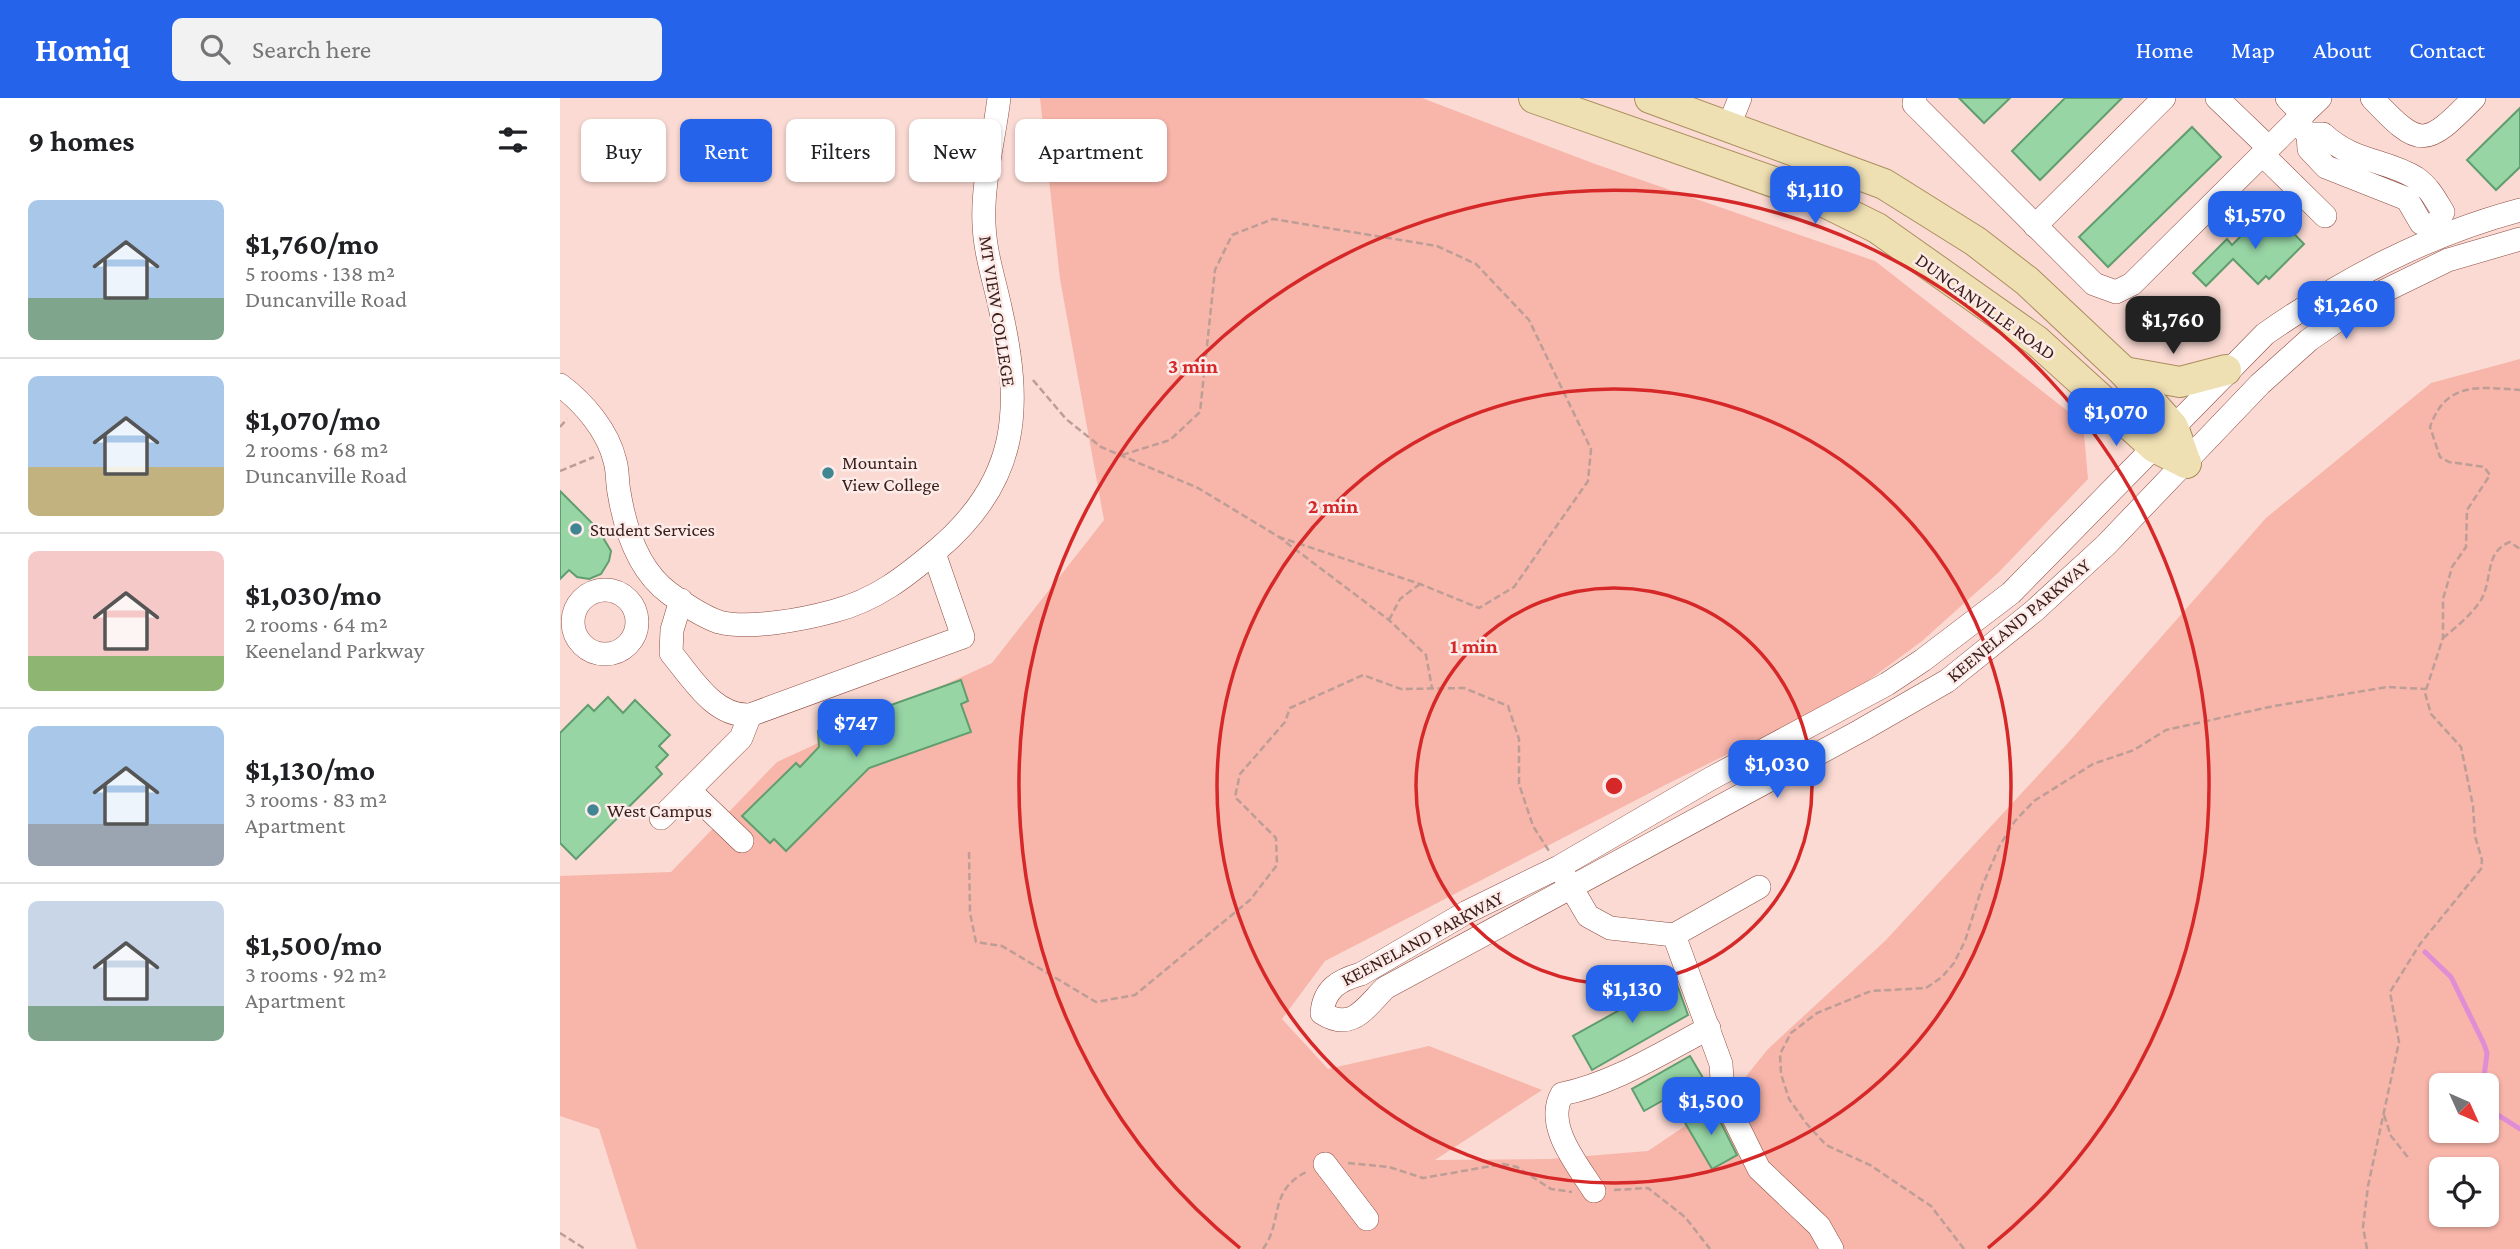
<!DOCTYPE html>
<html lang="en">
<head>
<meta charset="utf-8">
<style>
	:root { --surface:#fff; --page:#f2f2f2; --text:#202124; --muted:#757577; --line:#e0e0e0; --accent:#2563eb }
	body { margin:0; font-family:"Crimson Pro",serif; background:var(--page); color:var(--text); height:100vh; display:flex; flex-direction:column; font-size:26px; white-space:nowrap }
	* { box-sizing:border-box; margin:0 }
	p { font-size:23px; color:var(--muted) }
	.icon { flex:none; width:38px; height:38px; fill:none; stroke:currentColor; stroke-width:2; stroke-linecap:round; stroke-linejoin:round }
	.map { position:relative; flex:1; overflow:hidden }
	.sheet { display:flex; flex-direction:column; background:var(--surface); width:560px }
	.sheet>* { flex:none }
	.hud { position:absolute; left:21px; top:21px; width:665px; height:63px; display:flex; gap:14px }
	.needle { width:46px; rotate:135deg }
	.controls { position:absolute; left:1869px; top:975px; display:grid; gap:14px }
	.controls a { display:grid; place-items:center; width:70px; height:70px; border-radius:10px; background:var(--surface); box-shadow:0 2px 5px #0004; font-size:35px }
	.price { position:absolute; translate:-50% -60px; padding:0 16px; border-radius:14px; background:var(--accent); color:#fff; font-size:23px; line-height:46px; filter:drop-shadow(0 2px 4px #0008) }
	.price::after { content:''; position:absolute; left:50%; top:42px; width:21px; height:16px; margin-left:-10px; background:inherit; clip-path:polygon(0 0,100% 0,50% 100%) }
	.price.selected { background:#222; color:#fff }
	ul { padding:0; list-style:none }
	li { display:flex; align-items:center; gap:21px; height:175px; padding:0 28px }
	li+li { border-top:2px solid var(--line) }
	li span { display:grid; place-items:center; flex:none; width:196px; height:140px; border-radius:10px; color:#555 }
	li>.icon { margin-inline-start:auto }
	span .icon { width:84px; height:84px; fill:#fffc; stroke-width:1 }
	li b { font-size:30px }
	h2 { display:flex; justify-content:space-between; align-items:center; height:84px; padding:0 28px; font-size:30px }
	.pill { padding:0 24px; border-radius:10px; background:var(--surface); box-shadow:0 2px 5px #0004; font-size:24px; line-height:63px }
	.pill.selected { background:var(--accent); color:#fff }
	header { display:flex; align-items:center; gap:42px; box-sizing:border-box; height:98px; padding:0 35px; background:var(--accent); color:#fff }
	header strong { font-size:33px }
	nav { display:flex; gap:38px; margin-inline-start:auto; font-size:24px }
	.search { width:490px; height:63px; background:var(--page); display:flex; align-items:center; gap:18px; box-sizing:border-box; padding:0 24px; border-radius:10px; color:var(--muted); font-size:26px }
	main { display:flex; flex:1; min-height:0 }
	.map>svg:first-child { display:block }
	.green { fill:#f8b5a9; fill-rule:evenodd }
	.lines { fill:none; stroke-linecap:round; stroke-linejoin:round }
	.stream { stroke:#df8ed5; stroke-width:5 }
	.building { fill:#97d5a5; stroke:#609d6f; stroke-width:2 }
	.minor-casing { stroke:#8f4c41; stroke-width:24 }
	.major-casing { stroke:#aa8e5d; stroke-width:32 }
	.path { stroke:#bd9e97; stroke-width:2.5; stroke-dasharray:7 3.5; stroke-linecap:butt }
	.minor { stroke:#fff; stroke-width:23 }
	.major { stroke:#efe0b3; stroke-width:30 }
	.ring { fill:none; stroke:#d62828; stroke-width:3.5 }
	.poi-dot { fill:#408592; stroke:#fcebe8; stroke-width:2.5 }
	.labels { text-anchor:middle; stroke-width:5; stroke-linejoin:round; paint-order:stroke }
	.street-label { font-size:19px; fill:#3b1e19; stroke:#fcebe8 }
	.poi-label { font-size:19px; fill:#3b1e19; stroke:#fcebe8; text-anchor:start }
	.centre { fill:#d62828; stroke:#fcebe8; stroke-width:3.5 }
	.ring-label { font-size:21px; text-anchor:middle; font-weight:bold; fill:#d62828; stroke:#fcebe8; stroke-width:5; stroke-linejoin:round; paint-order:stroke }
</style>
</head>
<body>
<header>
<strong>Homiq</strong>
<div class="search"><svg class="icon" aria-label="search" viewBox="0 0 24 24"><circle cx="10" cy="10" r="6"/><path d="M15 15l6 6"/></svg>Search here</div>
<nav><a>Home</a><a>Map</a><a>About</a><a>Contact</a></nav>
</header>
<main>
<section class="sheet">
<h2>9 homes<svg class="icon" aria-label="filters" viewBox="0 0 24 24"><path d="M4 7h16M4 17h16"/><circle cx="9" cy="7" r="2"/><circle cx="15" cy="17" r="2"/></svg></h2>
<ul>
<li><span style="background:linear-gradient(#a9c7e8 70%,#7fa58c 0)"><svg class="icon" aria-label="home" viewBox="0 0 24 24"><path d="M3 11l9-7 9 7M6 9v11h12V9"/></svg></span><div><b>$1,760/mo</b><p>5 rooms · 138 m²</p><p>Duncanville Road</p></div></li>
<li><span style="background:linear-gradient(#a9c7e8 65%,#c2b280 0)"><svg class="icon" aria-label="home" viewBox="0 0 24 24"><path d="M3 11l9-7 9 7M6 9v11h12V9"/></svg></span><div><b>$1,070/mo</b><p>2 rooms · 68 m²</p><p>Duncanville Road</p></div></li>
<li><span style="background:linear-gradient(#f6c9c9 75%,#8fb573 0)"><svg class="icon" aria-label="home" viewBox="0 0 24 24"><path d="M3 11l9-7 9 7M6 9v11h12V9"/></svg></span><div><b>$1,030/mo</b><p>2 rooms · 64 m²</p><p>Keeneland Parkway</p></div></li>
<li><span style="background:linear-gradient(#a9c7e8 70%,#9aa5b1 0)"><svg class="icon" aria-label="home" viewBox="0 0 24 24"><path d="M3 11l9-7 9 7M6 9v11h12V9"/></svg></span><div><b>$1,130/mo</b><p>3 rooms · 83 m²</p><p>Apartment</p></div></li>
<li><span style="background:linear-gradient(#c9d6e8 75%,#7fa58c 0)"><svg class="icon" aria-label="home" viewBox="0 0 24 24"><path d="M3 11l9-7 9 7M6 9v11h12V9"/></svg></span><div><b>$1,500/mo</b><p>3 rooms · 92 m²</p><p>Apartment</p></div></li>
</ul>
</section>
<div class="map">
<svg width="1960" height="1151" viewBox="0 0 1960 1151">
	<rect width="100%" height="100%" fill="#fadad3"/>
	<path class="green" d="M480,0h382l173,66 280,97 208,162 5,56 -89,93 -77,69 -72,53 -181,89 -344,178 -43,58 46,50 101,-23 113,44 -107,70 115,-1 98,-8 83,-56 37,-46 117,-108 183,-198 198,-225 165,-135 89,-24v890h-1883l-38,-120 -39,-13v-240l111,-4 106,-110 215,-99 112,-143 -44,-241zM1881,987h46v45h-46zM1881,1071h46v45h-46z"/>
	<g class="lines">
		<g class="stream">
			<path d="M1865,854l26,25 33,67 3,9 -4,32"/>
			<path d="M1927,1010l33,21"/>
		</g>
	</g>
	<g class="building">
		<path d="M1399,0h51l-26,25z"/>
		<path d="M1505,0h57l-82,82 -28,-29z"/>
		<path d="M1960,10v59l-24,23 -29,-30z"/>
		<path d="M1632,29l29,30 -113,110 -29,-30z"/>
		<path d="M1709,110l35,36 -35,35 -3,-3 -8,8 -25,-25 -27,27 -13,-13 34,-34 5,6z"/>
		<path d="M0,393l38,38 13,22 -2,10 -8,13 -12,5 -12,-2 -8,-7 -9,9z"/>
		<path d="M401,582l7,21 -7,3 10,28 -102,36 -83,83 -12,-12 -4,4 -28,-27 54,-53 4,4 19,-20 -1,-16z"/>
		<path d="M48,599l15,16 12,-13 35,35 -11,11 9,9 -12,12 6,7 -86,85 -16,-16v-110l28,-28 6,6z"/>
		<path d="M1115,881l13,36 -96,55 -19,-34z"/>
		<path d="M1130,958l13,22 -59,33 -12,-22z"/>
		<path d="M1152,1007l25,50 -25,14 -28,-48z"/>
	</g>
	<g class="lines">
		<defs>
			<g id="minor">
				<path d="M1355,0l-1,6 180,180 22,8 16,-8 163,-162 13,12"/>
				<path d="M1657,0l52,50"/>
				<path d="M1727,0l16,17"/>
				<path d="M1812,0c48,51 53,50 102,0"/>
				<path d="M1735,24l25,-24"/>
				<path d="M1168,30l12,-30"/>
				<path d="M1748,36h15c31,29 63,25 93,44 13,9 19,21 27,34l-8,15 -14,-4 -14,-24 -81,-32 -17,-18z"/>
				<path d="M1703,57l62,61"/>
				<path d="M1960,112c-94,25 -176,69 -255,124l-254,259 -88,67 -36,24 -177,95 -151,88 -92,45 -106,62c-22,6 -37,15 -39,39 30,19 43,-5 63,-25l475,-257 87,-50 87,-70 72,-66 154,-161 49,-44 59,-41 80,-39 72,-21"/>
				<path d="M1475,128l129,-128"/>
				<path d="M0,287c24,18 48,46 55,76 3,10 2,21 4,31 6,37 19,78 50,101 13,10 35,24 50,29 30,8 86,-3 115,-11 42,-11 71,-34 103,-61 83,-70 86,-143 63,-243 -6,-28 -15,-54 -16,-83 -2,-41 10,-85 15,-126"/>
				<circle cx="45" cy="524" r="32"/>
				<path d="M121,502l-9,30 -1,23c21,25 43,64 79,62l213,-78 -29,-84"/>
				<path d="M129,692l53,51"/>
				<path d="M101,720l80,-80 9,-23"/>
				<path d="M1004,777l24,41 22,12 64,7 85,-48"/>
				<path d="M1114,837l47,129 2,32 36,73 60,57 13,23"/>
				<path d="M765,1066l42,55"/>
				<path d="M1034,1093c-16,-26 -50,-65 -32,-97 51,-10 101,-42 147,-66"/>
			</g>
			<g id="major">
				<path d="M974,0l274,96 69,34 160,113 117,106 32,16"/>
				<path d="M1090,0l234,86 91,57 52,40 97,91 49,55 13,36"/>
				<path d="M1564,274l56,10 46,-12"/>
			</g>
		</defs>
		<use href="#minor" class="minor-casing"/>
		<use href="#major" class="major-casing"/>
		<g class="path">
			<path d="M473,282l33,39 35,28 97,41 81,49 110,83 37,35 6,33"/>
			<path d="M0,329l7,-8"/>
			<path d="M562,357l48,-15 30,-28 15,-142 17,-35 41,-16 164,27 39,18 53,56 62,129 -3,32 -74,106 -35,21 -59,-24 -141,-47"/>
			<path d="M0,373l34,-14"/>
			<path d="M829,522l11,-21 20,-15"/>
			<path d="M1883,540c12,-10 27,-22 36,-35 15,-21 4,-51 31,-61l10,7"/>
			<path d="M409,754l1,61 6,29 26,4 94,56 39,-7 115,-95 27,-35 -1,-27 -41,-41 5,-23 45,-52 5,-14 73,-33 38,14 63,-1 44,18 11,33v45l14,42 16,25"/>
			<path d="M1824,1017l7,21 19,24"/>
			<path d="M788,1065l41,4 34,11 80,-14 14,3 34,22 21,3"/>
			<path d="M1054,1092l34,-2 37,29 25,32"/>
			<path d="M0,1135l25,16"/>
			<path d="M703,1151c21,-29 4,-58 45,-78"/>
			<path d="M1404,1151l-33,-43 -61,-41 -44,-20 -20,-22 -17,-24 -8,-25 -1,-20 11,-21 26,-20 54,-22 55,-3 16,-11 12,-14 11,-22 18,-57 17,-39 15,-24 19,-20 59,-37 41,-14 32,-20 108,-24 113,-19 39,2"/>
			<path d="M1807,1151l-4,-22 5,-41 31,-144 -9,-50 30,-48 61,-75 1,-9 -7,-24 -2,-30 -12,-59 -30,-33 -6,-21 18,-55v-39l5,-17 4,-15 14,-20 1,-37 23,-35 -6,-8 -35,-5 -9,-5 -10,-30c16,-46 49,-40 90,-37"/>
		</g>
		<use href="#minor" class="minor"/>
		<use href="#major" class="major"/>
	</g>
	<g class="ring">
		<circle cx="1054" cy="688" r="198"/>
		<circle cx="1054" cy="688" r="397"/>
		<path d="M680 1150A595 595 0 1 1 1428 1150"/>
	</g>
	<g class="poi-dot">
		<circle cx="268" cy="375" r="7"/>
		<circle cx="16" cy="431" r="7"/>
		<circle cx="33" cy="712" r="7"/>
	</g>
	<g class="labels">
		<g class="street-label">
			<text transform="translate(1426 208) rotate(36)" y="7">DUNCANVILLE ROAD</text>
			<text transform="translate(438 213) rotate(81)" y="7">MT VIEW COLLEGE</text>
			<text transform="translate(1458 522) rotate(-40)" y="7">KEENELAND PARKWAY</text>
			<text transform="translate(862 840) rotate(-28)" y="7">KEENELAND PARKWAY</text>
		</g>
		<g class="poi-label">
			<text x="282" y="371">Mountain<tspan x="282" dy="22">View College</tspan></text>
			<text x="30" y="438">Student Services</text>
			<text x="47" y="719">West Campus</text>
		</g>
	</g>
	<circle cx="1054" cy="688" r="10" class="centre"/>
	<g class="ring-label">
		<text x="633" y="275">3 min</text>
		<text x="773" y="415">2 min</text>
		<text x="914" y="555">1 min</text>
	</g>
</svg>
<div class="controls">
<a><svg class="needle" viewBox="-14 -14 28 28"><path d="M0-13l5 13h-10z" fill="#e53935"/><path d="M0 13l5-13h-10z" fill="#757577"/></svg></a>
<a><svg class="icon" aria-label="locate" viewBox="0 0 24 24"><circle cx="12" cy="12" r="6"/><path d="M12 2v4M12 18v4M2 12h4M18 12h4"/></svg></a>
</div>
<b class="price" style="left:1255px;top:128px">$1,110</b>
<b class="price" style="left:1695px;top:153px">$1,570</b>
<b class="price" style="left:1786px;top:243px">$1,260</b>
<b class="price selected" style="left:1613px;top:258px">$1,760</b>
<b class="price" style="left:1556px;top:350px">$1,070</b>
<b class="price" style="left:296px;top:661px">$747</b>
<b class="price" style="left:1217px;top:702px">$1,030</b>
<b class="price" style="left:1072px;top:927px">$1,130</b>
<b class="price" style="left:1151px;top:1039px">$1,500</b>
<div class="hud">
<a class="pill">Buy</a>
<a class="pill selected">Rent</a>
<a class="pill">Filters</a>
<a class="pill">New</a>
<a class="pill">Apartment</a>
</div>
</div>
</main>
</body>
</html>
